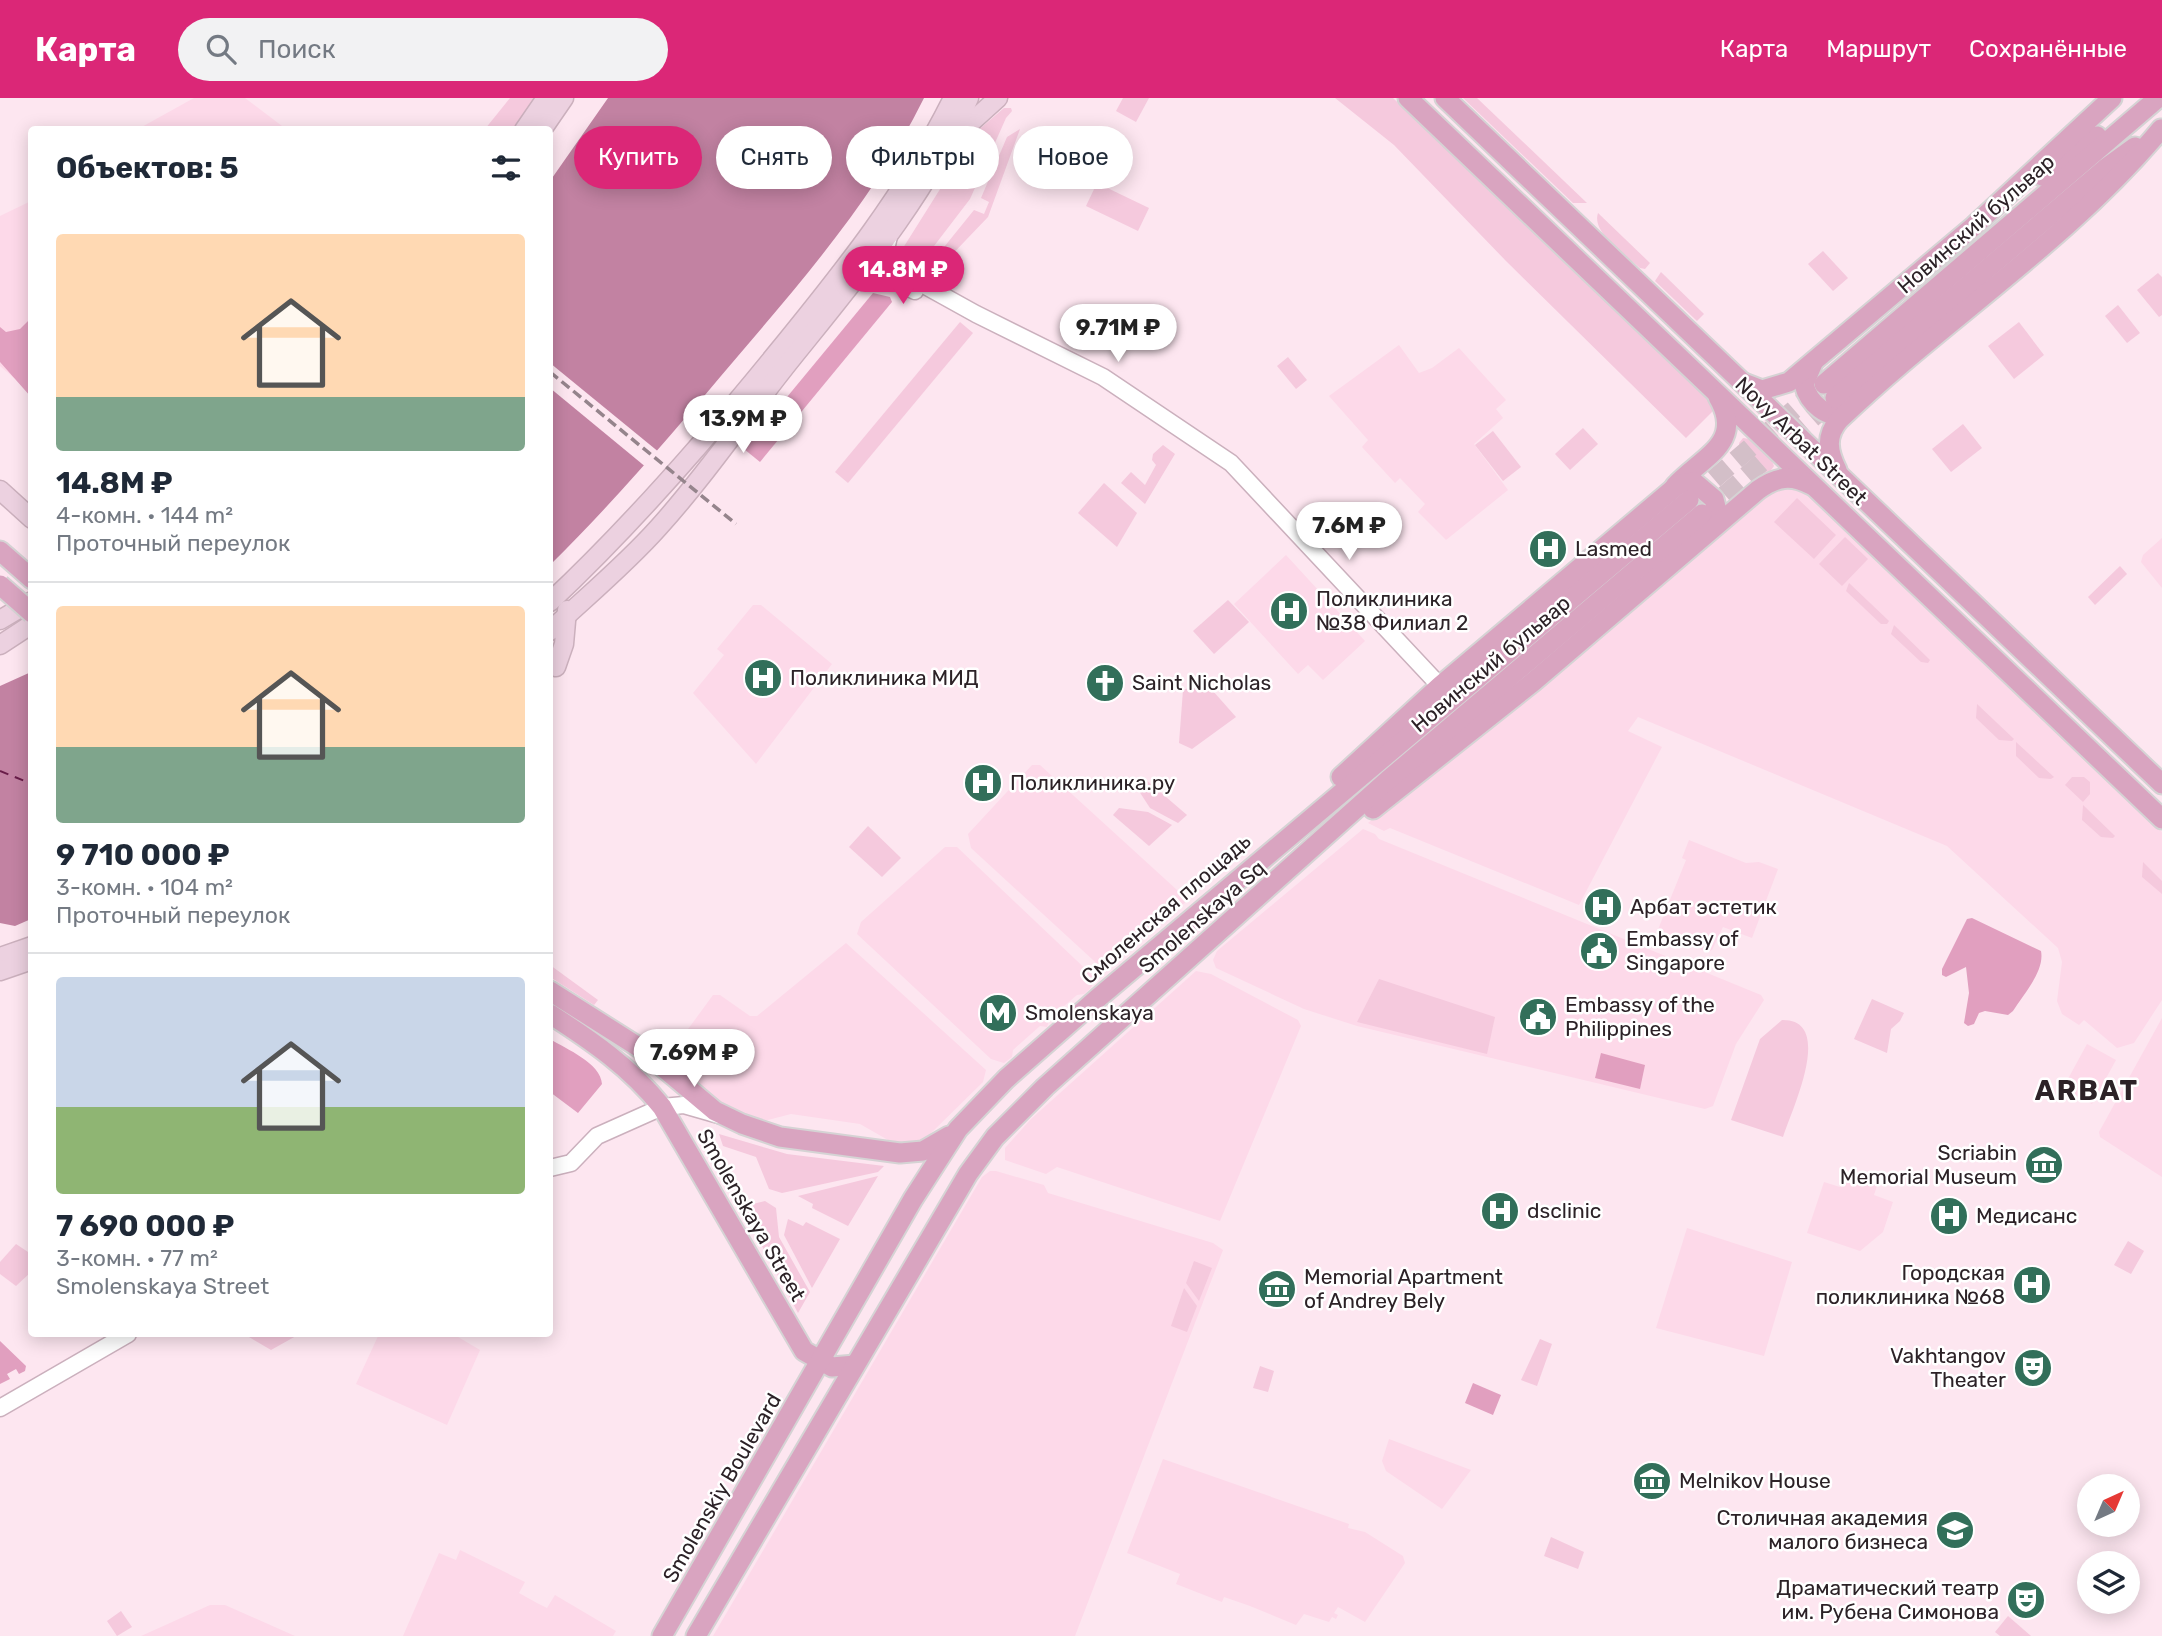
<!DOCTYPE html>
<html lang="ru">
<head>
<meta charset="utf-8">
<style>
	:root { --surface:#fff; --page:#f2f2f3; --text:#1f2937; --muted:#747a83; --line:#e0e1e3; --accent:#db2777 }
	body { margin:0; font-family:Rubik,sans-serif; background:var(--page); color:var(--text); height:100vh; display:flex; flex-direction:column; font-size:26px; white-space:nowrap }
	* { box-sizing:border-box; margin:0 }
	p { font-size:23px; color:var(--muted) }
	.icon { flex:none; width:38px; height:38px; fill:none; stroke:currentColor; stroke-width:2; stroke-linecap:round; stroke-linejoin:round }
	.map { position:relative; flex:1; overflow:hidden }
	.sheet { position:absolute; left:28px; top:28px; width:525px; height:1211px; display:flex; flex-direction:column; background:var(--surface); border-radius:7px; box-shadow:0 4px 18px #0003 }
	.sheet>* { flex:none }
	.banner { position:absolute; left:574px; top:28px; width:665px; height:63px; display:flex; gap:14px }
	.needle { width:46px; rotate:44deg }
	.tools { position:absolute; left:2077px; top:1376px; display:grid; gap:14px }
	.tools a { display:grid; place-items:center; width:63px; height:63px; border-radius:50%; background:var(--surface); box-shadow:0 4px 18px #0003; font-size:35px }
	.price { position:absolute; translate:-50% -60px; padding:0 16px; border-radius:24px; background:#fff; color:#222; font-size:23px; line-height:46px; filter:drop-shadow(0 2px 4px #0008) }
	.price::after { content:''; position:absolute; left:50%; top:42px; width:21px; height:16px; margin-left:-10px; background:inherit; clip-path:polygon(0 0,100% 0,50% 100%) }
	.price.selected { background:var(--accent); color:#fff }
	ul { padding:0; list-style:none }
	li { display:grid; align-content:center; gap:14px; height:371px; padding:0 28px }
	li+li { border-top:2px solid var(--line) }
	li span { display:grid; place-items:center; height:217px; border-radius:7px; color:#555 }
	li>.icon { margin-inline-start:auto }
	span .icon { width:126px; height:126px; fill:#fffc; stroke-width:1 }
	li b { font-size:30px }
	h2 { display:flex; justify-content:space-between; align-items:center; height:84px; padding:0 28px; font-size:30px }
	.tag { padding:0 24px; border-radius:32px; background:var(--surface); box-shadow:0 4px 18px #0003; font-size:24px; line-height:63px }
	.tag.selected { background:var(--accent); color:#fff }
	header { display:flex; align-items:center; gap:42px; box-sizing:border-box; height:98px; padding:0 35px; background:var(--accent); color:#fff }
	header strong { font-size:33px }
	nav { display:flex; gap:38px; margin-inline-start:auto; font-size:24px }
	.search { width:490px; height:63px; background:var(--page); display:flex; align-items:center; gap:18px; box-sizing:border-box; padding:0 24px; border-radius:38px; color:var(--muted); font-size:26px }
	.map>svg:first-child { display:block }
	.built { fill:#fdd9e9 }
	.green { fill:#f5c9dd }
	.forest { fill:#e19fbf }
	.water { fill:#c282a2 }
	.pier { fill:#fde6f0 }
	.lines { fill:none; stroke-linecap:round; stroke-linejoin:round }
	.ferry { stroke:#691d49; stroke-width:2; stroke-dasharray:9 7; stroke-linecap:butt }
	.primary-tunnel { stroke:#d3bfc8; stroke-width:19; stroke-dasharray:19 10; stroke-linecap:butt }
	.tertiary-casing { stroke:#cbb0bd; stroke-width:19 }
	.secondary-casing { stroke:#cbb0bd; stroke-width:21 }
	.primary-casing { stroke:#d5d3d4; stroke-width:23 }
	.tertiary { stroke:#fff; stroke-width:16 }
	.secondary { stroke:#ecd1e0; stroke-width:18 }
	.primary { stroke:#d9a4c0; stroke-width:19 }
	.rail { stroke:#95848c; stroke-width:3.5; stroke-dasharray:10 5; stroke-linecap:butt }
	.primary-bridge-casing { stroke:#d5d3d4; stroke-width:23; stroke-linecap:butt }
	.primary-bridge { stroke:#d9a4c0; stroke-width:19 }
	.labels { text-anchor:middle; stroke-width:5; stroke-linejoin:round; paint-order:stroke }
	.street-label { font-size:21px; fill:#2c2227; stroke:#fff }
	.poi-label { font-size:21px; fill:#2c2227; stroke:#fff; text-anchor:start }
	.district-label { font-size:28px; font-weight:bold; letter-spacing:2px; fill:#2c2227; stroke:#fff }
</style>
</head>
<body>
<header>
<strong>Карта</strong>
<div class="search"><svg class="icon" aria-label="search" viewBox="0 0 24 24"><circle cx="10" cy="10" r="6"/><path d="M15 15l6 6"/></svg>Поиск</div>
<nav><a>Карта</a><a>Маршрут</a><a>Сохранённые</a></nav>
</header>
<div class="map">
<svg width="2162" height="1538" viewBox="0 0 2162 1538">
	<rect width="100%" height="100%" fill="#fde6f0"/>
	<g class="built">
		<path d="M194,0h51l41,31h-148z"/>
		<path d="M31,103v159l-17,18 -14,-12v-150z"/>
		<path d="M1399,247l20,28 13,-5 27,-20 47,52 -10,9 7,9 -29,26 34,46 -62,50 -28,-28 7,-8 -25,-26 -5,5 -33,-36 6,-7 -39,-44z"/>
		<path d="M1771,388l32,1 359,345v168l-28,43 -17,5 -33,-28 -5,5 -17,-11 -5,-13 5,-39 -4,-14 -111,-102 -309,-129 -10,14 34,16 -83,158 -189,-77 -6,3 -16,-8z"/>
		<path d="M2162,440v50l-21,-26 2,-7z"/>
		<path d="M1286,457l79,86 -42,39 -15,-15 -10,9 -64,-70z"/>
		<path d="M753,507h8l71,59 -76,100 -63,-71 31,-38 -7,-6z"/>
		<path d="M1032,667h8l148,135 -83,71 -134,-123 -3,-14z"/>
		<path d="M1363,731l12,5 4,5 382,156 3,5 -28,44 -23,62 -8,3 -348,-83 -53,-17 -88,-41 -3,-8 4,-9z"/>
		<path d="M1689,742l57,23 13,-1 19,7 -26,69 -29,-11 -11,23 -5,2 -50,-20 29,-72 -4,-2z"/>
		<path d="M945,749h12l138,131 -4,10 -7,6 -7,1 -27,23 -3,9 -7,-1 -27,24 -1,7 -8,6 -13,-4 -134,-125 4,-12z"/>
		<path d="M846,845l140,127 -3,12 -59,58 -6,3 -23,1 -35,-20 -69,-10 -27,7 -16,-3 -30,-16 -49,-40 3,-11 41,-56h7l30,21h7z"/>
		<path d="M1196,873l15,3 87,46 3,6 -81,195 -163,-54 -11,7 -41,-14v-12l26,-29z"/>
		<path d="M2162,920v159l-62,-40 -1,-5z"/>
		<path d="M2087,946l29,16 -24,44 -29,-16z"/>
		<path d="M996,1073l48,14 4,8 165,50 10,7 -148,386h-362l269,-459 8,-6z"/>
		<path d="M1844,1077l33,11 -3,9 19,7 -10,30 -23,19 -53,-18 17,-51 16,5z"/>
		<path d="M1687,1130l105,34 -28,94 -108,-28z"/>
		<path d="M379,1236h74l27,16 -33,75 -91,-41z"/>
		<path d="M1389,1341l82,31 -29,39 -56,-38 -4,-10z"/>
		<path d="M1163,1361l186,65 -1,4 17,4 38,24 2,7 -40,59 -27,-15 -4,6 4,2 -2,4 -4,-2 -3,5 -25,-8 -8,11 -46,-19 -26,-9 -2,5 -46,-18 4,-10 -53,-21z"/>
		<path d="M460,1452l65,32 -6,11 18,10 10,5 8,-13 61,36 -3,5h-210l36,-83 17,7z"/>
		<path d="M210,1507h15l70,31h-154z"/>
	</g>
	<g class="green">
		<path d="M510,0h25l-22,31h-28z"/>
		<path d="M1123,0h26l-13,24 -20,-11z"/>
		<path d="M1335,0h58l324,309 -31,31 -180,-177 -112,-116z"/>
		<path d="M1463,0h14l110,105h-14z"/>
		<path d="M1004,10h7l1,3 -6,7 -36,81 -49,64 -9,2 -7,-7 -2,-10 73,-116z"/>
		<path d="M1020,31l-32,88 -45,47 -5,12 -8,-5 6,-14 38,-47 10,4 5,-12 -8,-4 26,-61z"/>
		<path d="M1097,85l52,25 -11,23 -52,-25z"/>
		<path d="M1598,115l52,50 -5,6 -5,-1c-13,-12 -49,-35 -42,-55z"/>
		<path d="M1823,153l25,27 -15,13 -25,-27z"/>
		<path d="M1661,174l43,42 -7,7 -42,-40z"/>
		<path d="M2158,175l4,4v38l-3,2 -22,-27z"/>
		<path d="M2118,207l22,28 -13,10 -22,-27z"/>
		<path d="M960,224l13,11 -125,150 -13,-11z"/>
		<path d="M2019,224l25,33 -30,24 -26,-33z"/>
		<path d="M1288,259l19,23 -11,9 -19,-23z"/>
		<path d="M1963,326l19,24 -31,24 -19,-23z"/>
		<path d="M1583,330l15,16 -28,26 -15,-16z"/>
		<path d="M1493,333l28,36 -18,14 -28,-36z"/>
		<path d="M1743,340c11,0 28,18 31,28l-5,7h-7l-22,-22 -1,-8z"/>
		<path d="M1163,347l12,9 -30,50 -24,-21 10,-11 14,13 11,-20 -4,-5 1,-6z"/>
		<path d="M1104,385l33,30 -20,34 -39,-34z"/>
		<path d="M1797,400l39,37 -22,24 -40,-37z"/>
		<path d="M1845,439l23,22 -26,27 -23,-22z"/>
		<path d="M2120,468l7,8 -32,31 -7,-8z"/>
		<path d="M1849,485l40,38 -2,3h-6l-35,-33z"/>
		<path d="M1228,502l21,22 -35,32 -21,-23z"/>
		<path d="M1894,527l36,35 -2,3 -7,-1 -30,-28z"/>
		<path d="M1205,584l31,35 -44,32 -13,-6 4,-53z"/>
		<path d="M1977,606l37,35 -2,2 -13,-1 -23,-22z"/>
		<path d="M2016,644l38,35 -3,2 -12,-1 -23,-22z"/>
		<path d="M2072,679h12l6,5v12l-7,8 -18,-17z"/>
		<path d="M1145,681l42,36 -9,8 -28,-15 -13,-20z"/>
		<path d="M2083,707l32,31 -2,2 -12,-1 -19,-17z"/>
		<path d="M1119,710l29,4 24,13 -23,21 -36,-31z"/>
		<path d="M868,728l33,32 -19,19 -33,-30z"/>
		<path d="M2143,764l19,19v13l-20,-17z"/>
		<path d="M550,867l48,35 -4,5 -44,-28z"/>
		<path d="M1379,881l116,38 -8,37 -130,-32z"/>
		<path d="M1872,901l32,14 -4,8 -9,8 -4,24 -33,-14z"/>
		<path d="M1782,922c54,-1 9,91 1,117l-52,-17 29,-81z"/>
		<path d="M719,1036l68,20 97,12 -6,6 -96,21 -13,-4 -13,-32 -33,-11z"/>
		<path d="M878,1078l-30,50 -36,-18 1,-4 -15,-8z"/>
		<path d="M765,1103l11,7 3,29 31,55 -12,21 -57,-106z"/>
		<path d="M788,1121l15,7 3,-4 34,17 -28,49 -28,-53z"/>
		<path d="M2128,1143l16,10 -13,23 -17,-9z"/>
		<path d="M16,1146l15,10 1,17 -16,15 -16,-12v-12z"/>
		<path d="M1194,1163l18,7 -13,33 -13,-18z"/>
		<path d="M1184,1190l13,18 -10,26 -16,-6z"/>
		<path d="M255,1236h40l1,2 -25,14 -22,-13z"/>
		<path d="M1540,1241l12,5 -15,42 -16,-6z"/>
		<path d="M1260,1268l14,5 -6,21 -15,-4z"/>
		<path d="M1551,1439l33,15 -6,17 -34,-13z"/>
		<path d="M121,1513l11,16 -15,9 -10,-15z"/>
		<path d="M2008,1518l23,20h-31l-5,-4z"/>
	</g>
	<g class="forest">
		<path d="M873,195l17,4 2,5 -132,160 -16,-13z"/>
		<path d="M31,220v79l-31,-35v-35l6,5 14,-3z"/>
		<path d="M1972,820l69,33c4,20 -18,44 -28,60l-5,4 -23,-4 -6,2 -5,11 -6,2 -4,-3 5,-30 -3,-26 -20,10 -4,-2v-6l25,-50z"/>
		<path d="M550,941c16,10 51,24 52,45l-24,29 -28,-21z"/>
		<path d="M1601,955l44,12 -5,24 -45,-11z"/>
		<path d="M0,1243l26,25 -1,5 -6,3 -3,-5 -9,5 3,5 -10,5z"/>
		<path d="M1473,1285l28,12 -8,20 -28,-12z"/>
	</g>
	<g class="water">
		<path d="M608,0h316c-47,96 -117,177 -186,258 -61,72 -121,143 -188,209v-384z"/>
		<path d="M31,574v247l-16,7 -15,-3v-237z"/>
	</g>
	<path class="pier" d="M550,265l110,90 -13,15 -97,-80z"/>
	<g class="lines">
		<path class="ferry" d="M0,673l32,13"/>
		<g class="primary-tunnel">
			<path d="M1692,400l128,-111"/>
			<path d="M1703,416l130,-114"/>
		</g>
		<defs>
			<g id="tertiary">
				<path d="M889,138l-4,18 8,14 83,46 127,63 128,86 209,223"/>
				<path d="M856,164l59,29"/>
				<path d="M550,1070l21,-5 26,-27 65,-29 22,-2 35,10"/>
				<path d="M0,1310l128,-74"/>
			</g>
			<g id="secondary">
				<path d="M524,32l22,-32"/>
				<path d="M542,32l22,-32"/>
				<path d="M956,38l42,-38"/>
				<path d="M0,392l32,29"/>
				<path d="M550,504c81,-76 155,-161 225,-247 67,-82 131,-162 178,-257"/>
				<path d="M0,522l32,-19"/>
				<path d="M550,533c35,-33 75,-66 108,-103 49,-54 89,-114 135,-171 66,-82 134,-162 176,-259"/>
				<path d="M0,547l32,-21"/>
				<path d="M556,569l8,-23 3,-34"/>
				<path d="M0,859l32,-11"/>
				<path d="M0,873l32,-11"/>
			</g>
			<g id="primary">
				<path d="M1408,0l754,721"/>
				<path d="M1445,0l717,686"/>
				<path d="M2042,78l55,-40"/>
				<path d="M1813,265l-9,21c4,18 24,38 43,28"/>
				<path d="M1744,285l18,7 27,-8 185,-156 138,-128"/>
				<path d="M1824,286l334,-286"/>
				<path d="M1835,300l271,-230 29,-21"/>
				<path d="M1837,372c-9,-18 -12,-34 2,-50 104,-100 229,-179 322,-291"/>
				<path d="M1675,388c28,-30 70,-43 43,-89"/>
				<path d="M0,453l32,28"/>
				<path d="M1341,679l99,-91 239,-202 15,-2 20,17 4,16 -8,14"/>
				<path d="M1373,711l160,-127 225,-192c18,-13 33,-16 53,-5"/>
				<path d="M550,893l90,57 75,63 27,13 38,13 120,16 23,-2 26,-15"/>
				<path d="M550,916c42,27 80,53 112,93l142,244 28,16 23,-2"/>
				<path d="M662,1538l251,-437 45,-70 48,-50 92,-81 591,-498"/>
				<path d="M696,1538l272,-462 27,-37 50,-50 343,-307 314,-266"/>
			</g>
		</defs>
		<use href="#tertiary" class="tertiary-casing"/>
		<use href="#secondary" class="secondary-casing"/>
		<use href="#primary" class="primary-casing"/>
		<use href="#tertiary" class="tertiary"/>
		<use href="#secondary" class="secondary"/>
		<use href="#primary" class="primary"/>
		<path class="rail" d="M550,274l186,152"/>
		<defs>
			<path id="primary-bridge" d="M0,487l32,28"/>
		</defs>
		<use href="#primary-bridge" class="primary-bridge-casing"/>
		<use href="#primary-bridge" class="primary-bridge"/>
	</g>
	<defs>
		<symbol id="hospital-disc" viewBox="-11 -11 22 22"><circle r="9.5" fill="#326f5a" stroke="#fff"/><path d="M-5-5h3v3.5h4V-5h3V5h-3V1.5h-4V5h-3Z" fill="#fff"/></symbol>
		<symbol id="church-disc" viewBox="-11 -11 22 22"><circle r="9.5" fill="#326f5a" stroke="#fff"/><path d="M-1.2-6h2.4v3.5h3.3v2.4h-3.3V6h-2.4V-.1h-3.3v-2.4h3.3Z" fill="#fff"/></symbol>
		<symbol id="civic-disc" viewBox="-11 -11 22 22"><circle r="9.5" fill="#326f5a" stroke="#fff"/><path d="M-.6-6.5H3V-4.5H.6V-3L4-1V1h2V6H-6V1h2V-1L-.6-3ZM-1.2 2.5V6h2.4V2.5Z" fill="#fff"/></symbol>
		<symbol id="metro-disc" viewBox="-11 -11 22 22"><circle r="9.5" fill="#326f5a" stroke="#fff"/><path d="M-5.5 5V-5H-3L0 0L3-5H5.5V5H3V-.5L0 4L-3-.5V5Z" fill="#fff"/></symbol>
		<symbol id="museum-disc" viewBox="-11 -11 22 22"><circle r="9.5" fill="#326f5a" stroke="#fff"/><path d="M0-6L6-3V-2H-6V-3ZM-5-1h2V3h-2ZM-1-1h2V3h-2ZM3-1h2V3H3ZM-6 4H6V6H-6Z" fill="#fff"/></symbol>
		<symbol id="theatre-disc" viewBox="-11 -11 22 22"><circle r="9.5" fill="#326f5a" stroke="#fff"/><path d="M-5-5.5Q0-4 5-5.5V0Q5 5 0 6Q-5 5-5 0ZM-3.3-2.5H-1v1.5H-3.3ZM1-2.5H3.3v1.5H1ZM-2.8 1Q0 5.5 2.8 1Z" fill="#fff"/></symbol>
		<symbol id="university-disc" viewBox="-11 -11 22 22"><circle r="9.5" fill="#326f5a" stroke="#fff"/><path d="M0-5L7-2L0 1L-7-2ZM-4 1L0 2.5L4 1V4Q0 6-4 4Z" fill="#fff"/></symbol>
	</defs>
	<g fill-rule="evenodd">
		<use href="#hospital-disc" x="1526" y="429" width="44" height="44"/>
		<use href="#hospital-disc" x="1267" y="491" width="44" height="44"/>
		<use href="#hospital-disc" x="741" y="558" width="44" height="44"/>
		<use href="#church-disc" x="1083" y="563" width="44" height="44"/>
		<use href="#hospital-disc" x="961" y="663" width="44" height="44"/>
		<use href="#hospital-disc" x="1581" y="787" width="44" height="44"/>
		<use href="#civic-disc" x="1577" y="831" width="44" height="44"/>
		<use href="#metro-disc" x="976" y="893" width="44" height="44"/>
		<use href="#civic-disc" x="1516" y="897" width="44" height="44"/>
		<use href="#museum-disc" x="2022" y="1045" width="44" height="44"/>
		<use href="#hospital-disc" x="1478" y="1091" width="44" height="44"/>
		<use href="#hospital-disc" x="1927" y="1096" width="44" height="44"/>
		<use href="#hospital-disc" x="2010" y="1165" width="44" height="44"/>
		<use href="#museum-disc" x="1255" y="1169" width="44" height="44"/>
		<use href="#theatre-disc" x="2011" y="1248" width="44" height="44"/>
		<use href="#museum-disc" x="1630" y="1361" width="44" height="44"/>
		<use href="#university-disc" x="1933" y="1410" width="44" height="44"/>
		<use href="#theatre-disc" x="2004" y="1480" width="44" height="44"/>
	</g>
	<g class="labels">
		<g class="street-label">
			<text transform="translate(1976 126) rotate(-41)" y="7">Новинский бульвар</text>
			<text transform="translate(1801 343) rotate(44)" y="7">Novy Arbat Street</text>
			<text transform="translate(1491 566) rotate(-40)" y="7">Новинский бульвар</text>
			<text transform="translate(1166 811) rotate(-41)" y="7">Смоленская площадь</text>
			<text transform="translate(1202 819) rotate(-41)" y="7">Smolenskaya Sq</text>
			<text transform="translate(751 1117) rotate(60)" y="7">Smolenskaya Street</text>
			<text transform="translate(722 1390) rotate(-60)" y="7">Smolenskiy Boulevard</text>
		</g>
		<g class="poi-label">
			<text x="1575" y="458">Lasmed</text>
			<text x="1316" y="508">Поликлиника<tspan x="1316" dy="24">№38 Филиал 2</tspan></text>
			<text x="790" y="587">Поликлиника МИД</text>
			<text x="1132" y="592">Saint Nicholas</text>
			<text x="1010" y="692">Поликлиника.ру</text>
			<text x="1630" y="816">Арбат эстетик</text>
			<text x="1626" y="848">Embassy of<tspan x="1626" dy="24">Singapore</tspan></text>
			<text x="1565" y="914">Embassy of the<tspan x="1565" dy="24">Philippines</tspan></text>
			<text x="1025" y="922">Smolenskaya</text>
			<text x="2017" y="1062" text-anchor="end">Scriabin<tspan x="2017" dy="24">Memorial Museum</tspan></text>
			<text x="1527" y="1120">dsclinic</text>
			<text x="1976" y="1125">Медисанс</text>
			<text x="2005" y="1182" text-anchor="end">Городская<tspan x="2005" dy="24">поликлиника №68</tspan></text>
			<text x="1304" y="1186">Memorial Apartment<tspan x="1304" dy="24">of Andrey Bely</tspan></text>
			<text x="2006" y="1265" text-anchor="end">Vakhtangov<tspan x="2006" dy="24">Theater</tspan></text>
			<text x="1679" y="1390">Melnikov House</text>
			<text x="1928" y="1427" text-anchor="end">Столичная академия<tspan x="1928" dy="24">малого бизнеса</tspan></text>
			<text x="1999" y="1497" text-anchor="end">Драматический театр<tspan x="1999" dy="24">им. Рубена Симонова</tspan></text>
		</g>
		<g class="district-label">
			<text x="2087" y="1002">ARBAT</text>
		</g>
	</g>
</svg>
<div class="tools">
<a><svg class="needle" viewBox="-14 -14 28 28"><path d="M0-13l5 13h-10z" fill="#e53935"/><path d="M0 13l5-13h-10z" fill="#747a83"/></svg></a>
<a><svg class="icon" aria-label="layers" viewBox="0 0 24 24"><path d="M12 4l9 5-9 5-9-5zM3 14l9 5 9-5"/></svg></a>
</div>
<b class="price selected" style="left:903px;top:208px">14.8M ₽</b>
<b class="price" style="left:1118px;top:266px">9.71M ₽</b>
<b class="price" style="left:743px;top:357px">13.9M ₽</b>
<b class="price" style="left:1349px;top:464px">7.6M ₽</b>
<b class="price" style="left:694px;top:991px">7.69M ₽</b>
<div class="banner">
<a class="tag selected">Купить</a>
<a class="tag">Снять</a>
<a class="tag">Фильтры</a>
<a class="tag">Новое</a>
</div>
<section class="sheet">
<h2>Объектов: 5<svg class="icon" aria-label="filters" viewBox="0 0 24 24"><path d="M4 7h16M4 17h16"/><circle cx="9" cy="7" r="2"/><circle cx="15" cy="17" r="2"/></svg></h2>
<ul>
<li><span style="background:linear-gradient(#ffd9b3 75%,#7fa58c 0)"><svg class="icon" aria-label="home" viewBox="0 0 24 24"><path d="M3 11l9-7 9 7M6 9v11h12V9"/></svg></span><div><b>14.8M ₽</b><p>4-комн. · 144 m²</p><p>Проточный переулок</p></div></li>
<li><span style="background:linear-gradient(#ffd9b3 65%,#7fa58c 0)"><svg class="icon" aria-label="home" viewBox="0 0 24 24"><path d="M3 11l9-7 9 7M6 9v11h12V9"/></svg></span><div><b>9 710 000 ₽</b><p>3-комн. · 104 m²</p><p>Проточный переулок</p></div></li>
<li><span style="background:linear-gradient(#c9d6e8 60%,#8fb573 0)"><svg class="icon" aria-label="home" viewBox="0 0 24 24"><path d="M3 11l9-7 9 7M6 9v11h12V9"/></svg></span><div><b>7 690 000 ₽</b><p>3-комн. · 77 m²</p><p>Smolenskaya Street</p></div></li>
</ul>
</section>
</div>
</body>
</html>
